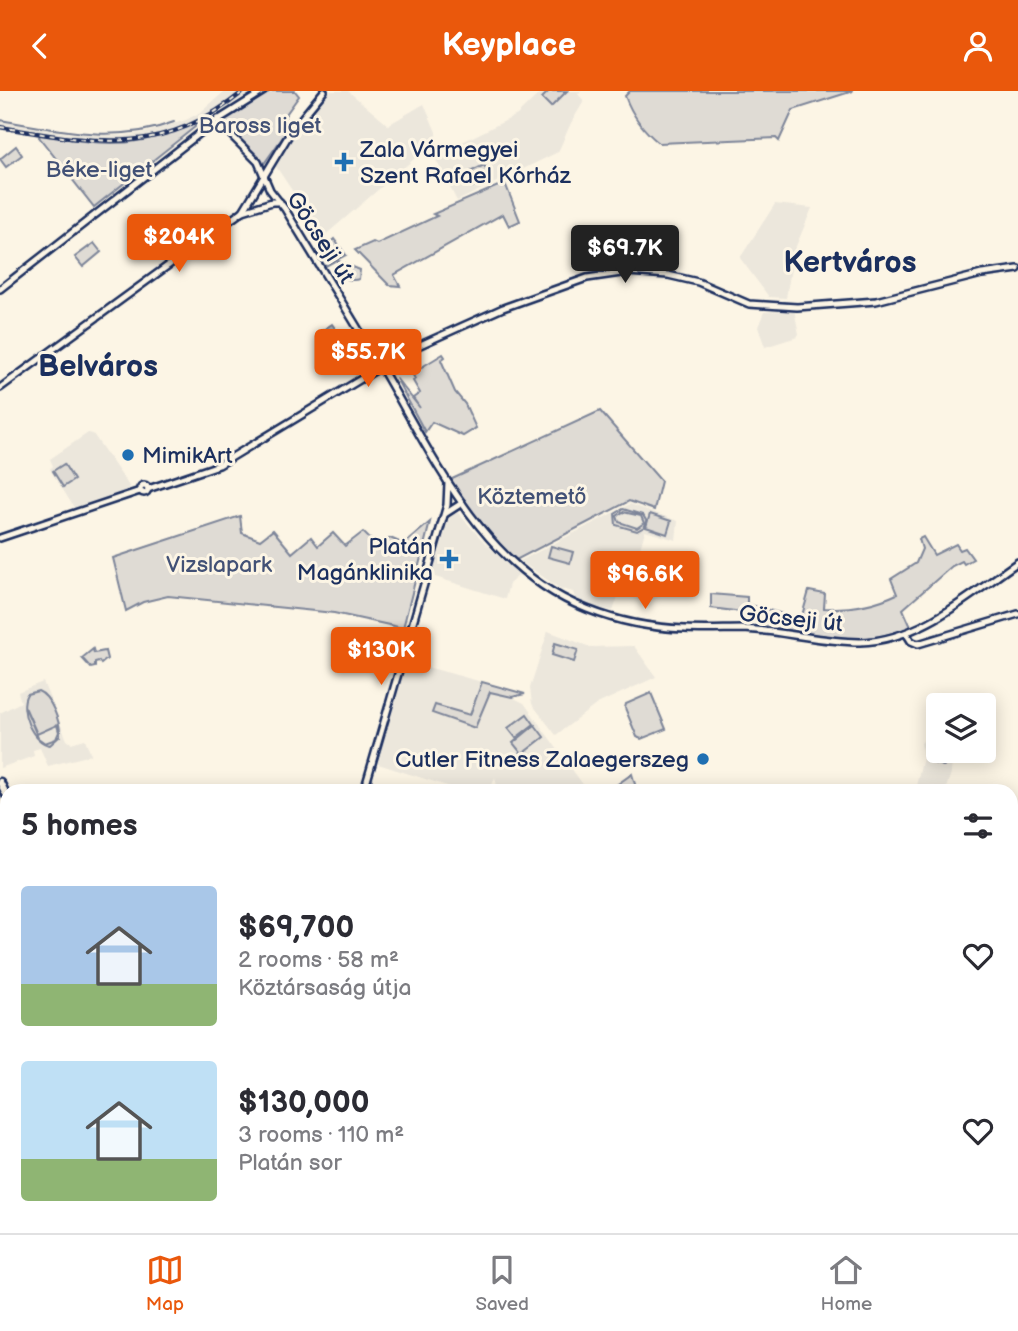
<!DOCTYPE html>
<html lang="en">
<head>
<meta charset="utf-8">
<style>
	:root { --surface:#fff; --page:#f2f2f3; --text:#2b2b33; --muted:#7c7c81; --line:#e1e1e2; --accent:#ea580c }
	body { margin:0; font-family:"Balsamiq Sans",sans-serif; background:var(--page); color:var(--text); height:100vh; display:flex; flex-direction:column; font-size:26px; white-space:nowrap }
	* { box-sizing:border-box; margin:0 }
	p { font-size:23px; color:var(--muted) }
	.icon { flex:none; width:38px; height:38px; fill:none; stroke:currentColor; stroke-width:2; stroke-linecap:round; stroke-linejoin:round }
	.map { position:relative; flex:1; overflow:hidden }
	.side { position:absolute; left:0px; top:693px; width:1018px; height:450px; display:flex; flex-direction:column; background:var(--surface); border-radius:21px 21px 0 0; box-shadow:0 4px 18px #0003 }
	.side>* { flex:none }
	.controls { position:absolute; left:926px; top:602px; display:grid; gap:14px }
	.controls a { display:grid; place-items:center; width:70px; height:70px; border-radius:7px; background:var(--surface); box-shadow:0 4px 18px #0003; font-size:35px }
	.price { position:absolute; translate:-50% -60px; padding:0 16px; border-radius:7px; background:var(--accent); color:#fff; font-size:23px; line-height:46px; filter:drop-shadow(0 2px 4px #0008) }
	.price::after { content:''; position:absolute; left:50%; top:42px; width:21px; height:16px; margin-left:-10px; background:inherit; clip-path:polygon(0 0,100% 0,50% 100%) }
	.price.on { background:#222; color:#fff }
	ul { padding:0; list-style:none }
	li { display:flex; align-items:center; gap:21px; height:175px; padding:0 21px }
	li span { display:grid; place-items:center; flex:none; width:196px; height:140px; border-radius:7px; color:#555 }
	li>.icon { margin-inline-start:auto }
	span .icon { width:84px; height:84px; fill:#fffc; stroke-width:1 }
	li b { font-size:30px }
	h2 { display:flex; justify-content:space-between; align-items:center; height:84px; padding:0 21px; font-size:30px }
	header { display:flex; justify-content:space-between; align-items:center; height:91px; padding:0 21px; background:var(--accent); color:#fff; font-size:32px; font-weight:700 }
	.dock { display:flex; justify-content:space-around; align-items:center; height:98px; border-top:2px solid var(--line); background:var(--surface); font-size:19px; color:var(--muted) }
	.dock a { display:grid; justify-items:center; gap:4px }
	.dock .on { color:var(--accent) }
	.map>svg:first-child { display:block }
	.built { fill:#ece7dc }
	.green { fill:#dfdbd4; stroke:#7d8599; stroke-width:2; fill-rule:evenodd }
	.water { fill:#b2b4b8; stroke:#767f94; stroke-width:2 }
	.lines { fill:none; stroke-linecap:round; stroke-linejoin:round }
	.stream { stroke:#767f94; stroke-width:2 }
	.secondary-casing { stroke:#1b2f5e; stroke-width:10 }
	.primary-casing { stroke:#1b2f5e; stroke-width:11 }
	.secondary { stroke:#fcf5e5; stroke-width:5 }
	.primary { stroke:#fcf5e5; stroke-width:6 }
	.rail-casing { stroke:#1b2f5e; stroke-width:4.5 }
	.rail { stroke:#fcf5e5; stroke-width:2; stroke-dasharray:5; stroke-linecap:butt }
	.poi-dot { fill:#1f6fb2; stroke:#fcf5e5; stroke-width:2.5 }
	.labels { text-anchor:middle; stroke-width:6; stroke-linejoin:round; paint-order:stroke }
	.park-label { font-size:23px; fill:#425176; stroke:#fcf5e5 }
	.poi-label { font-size:23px; fill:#1b2f5e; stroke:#fcf5e5; text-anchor:start }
	.street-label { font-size:23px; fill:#1b2f5e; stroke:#fcf5e5 }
	.district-label { font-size:30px; font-weight:bold; fill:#1b2f5e; stroke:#fcf5e5 }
</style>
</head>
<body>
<header><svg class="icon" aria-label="back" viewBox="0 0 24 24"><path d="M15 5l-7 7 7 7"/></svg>Keyplace<svg class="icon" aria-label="person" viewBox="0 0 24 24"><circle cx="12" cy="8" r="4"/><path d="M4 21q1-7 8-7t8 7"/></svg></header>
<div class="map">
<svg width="1018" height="1142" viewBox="0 0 1018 1142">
	<rect width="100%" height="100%" fill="#fcf5e5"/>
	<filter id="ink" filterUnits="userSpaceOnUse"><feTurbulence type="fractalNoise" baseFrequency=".0143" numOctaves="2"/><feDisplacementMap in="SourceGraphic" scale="14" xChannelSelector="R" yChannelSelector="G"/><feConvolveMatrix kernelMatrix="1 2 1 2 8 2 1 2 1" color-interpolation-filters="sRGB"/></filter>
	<g filter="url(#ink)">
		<g class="built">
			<path d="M225,0h29l-45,27 -60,23 -16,2h-41l-92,-15v-7l67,12 57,3 24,-4 38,-12 15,-8z"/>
			<path d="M330,0h18l40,34 36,-21 12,28v14l-22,13 -91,78 -48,-72 22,-35z"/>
			<path d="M542,0h39l-3,3 6,7 -13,22 -13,29 -101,49 -23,-45 83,-41z"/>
			<path d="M775,113l37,4 -18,43 -8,47 -17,-1 -29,-39z"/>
			<path d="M794,219l5,24 -2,3 -32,10 -7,-20 6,-15z"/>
			<path d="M88,342l5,1 36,52 -1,4 -53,19 -25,-40 3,-3 -3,-7z"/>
			<path d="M630,413l48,17 -2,19 -31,-9 -9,32 -6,-1 -17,49 -18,-4 -20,-9 -2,-6 -14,-4 -39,-27z"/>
			<path d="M458,422l26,29 35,33 -10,9 -4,15 -73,-23 17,-58 1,-3z"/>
			<path d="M548,540l42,16 44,-1 22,31 -59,27 -41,31 -24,-31 -2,-16z"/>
			<path d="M405,570l77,21 -12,34 -34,-11 -3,8 41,14 16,-35 22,5 12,6 63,87 -89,1 -3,-14 -5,14h-27l-85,-27 12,-55z"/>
			<path d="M43,591l24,58 4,3 14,-4 6,16 -43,11 -8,-18 -7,2 1,6 -34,12v-55l21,-11 -3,-10z"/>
			<path d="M937,644l1,16h12l2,9 -1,13 -6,18h-15l-11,-4 -2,-5 6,-24 -2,-15 6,-6z"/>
			<path d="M7,841v45l-7,-14v-27z"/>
		</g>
		<g class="green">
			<path d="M270,0h25l4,5 -15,21 8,7 -29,41 -34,-34 -5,-10 4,-6z"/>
			<path d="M549,0h18l-16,16 -9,-9z"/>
			<path d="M630,0h223l-60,19 -14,31 -3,-3 -117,5c-15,-12 -27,-28 -34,-47z"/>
			<path d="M194,33l1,3 -101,80 -55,-70 2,-3c64,12 91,15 153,-10z"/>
			<path d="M16,55l6,9 -16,12 -6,-8z"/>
			<path d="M484,74l7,13 -19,9 -6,-13z"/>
			<path d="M505,92l15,38 -11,5 -6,-12 -109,61 6,11 -11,-1 -34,-35 18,-8 4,2 60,-28 -4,-2z"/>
			<path d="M334,148l12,16 -22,12 -7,-12z"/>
			<path d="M94,152l7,9 -18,15 -8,-10z"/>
			<path d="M338,170l22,9 -1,9c-10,3 -20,-2 -25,-10z"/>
			<path d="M443,263l2,3 -4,3 14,32 10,12 11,24 -13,8 -31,-14 -7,10 -29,-54 24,30 -7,-10 7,-5 -7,-12 2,-2 -3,-6z"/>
			<path d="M600,320l61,70 -7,29 -25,-9 -113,59 -3,-1 -41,-47 -22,-30v-2z"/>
			<path d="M64,373l10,16 -11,7 -10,-16z"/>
			<path d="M623,418l20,6 4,7 -3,5 -7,4 -21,-6 -1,-11zM623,421l18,4 3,7 -7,5 -18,-6 -2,-6z"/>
			<path d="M650,423l21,7 -4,13 -21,-7z"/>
			<path d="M240,425l2,17 18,7 13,-10 19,23 19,-16 7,9 15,-13 12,13 18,-14 15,15 12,-9 14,6 26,-22 -27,106 -69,-15 -166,-17 -25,6 -17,9 -13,-53z"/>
			<path d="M923,446l11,18 22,-11 4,6 5,-2 8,11 -9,5 -2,-3 -10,5 -49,43 8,18c-51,22 -95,7 -148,-1l-5,-12 -47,-6v-14l36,3v7l54,15 8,-28 16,3 -1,14c27,1 50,-3 73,-14l-6,-15 25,-16 6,-14 -3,-10z"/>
			<path d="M551,455l22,6 -3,11 -22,-6z"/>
			<path d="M555,552l23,7 -4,12 -22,-7z"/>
			<path d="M93,558l1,4 11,-2 2,8 -6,5 -2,-3 -4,1v5l-4,1 -9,-10z"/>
			<path d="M482,591l43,12 -13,3 -22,-5 -15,36 -43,-15 3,-8 35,10z"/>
			<path d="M38,600c13,5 23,32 22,45l-10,9c-18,-2 -32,-36 -23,-51zM25,616l12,27 20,-9 2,7 -3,7 -11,4 -7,-5z"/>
			<path d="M651,602l15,36 -25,10 -4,-2 -12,-29 1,-4z"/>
			<path d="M527,623l7,10 -18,14 -8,-10z"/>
			<path d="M535,634l9,12 -22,17 -9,-11z"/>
			<path d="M938,651v9h9l1,4 -2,10 -3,1 -10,-3 -4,-5 2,-10z"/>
			<path d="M632,683l5,17h-29z"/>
			<path d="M1018,826v157l-6,1v-152z"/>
			<path d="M0,872l7,14v250h94l3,6h-104z"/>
			<path d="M510,1136h197l5,6h-200z"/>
		</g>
		<path class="water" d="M332,233l15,21 -12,8 -15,-21z"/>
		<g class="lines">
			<path class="stream" d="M0,29c58,10 117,24 174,2"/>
			<defs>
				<g id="secondary">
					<path d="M218,28l11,14 29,29 12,28 15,19c31,52 64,103 94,155 54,91 102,204 208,245 30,12 66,19 98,20 20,1 39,0 59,0 38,2 77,13 116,13 60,-1 111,-48 158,-80"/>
					<path d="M243,120l29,-9h8"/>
					<path d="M0,198l213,-166 51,-32"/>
					<path d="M0,297l243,-177 49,-81 32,-39"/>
					<circle cx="144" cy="398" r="4"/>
					<path d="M148,398l71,-24 190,-115 94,-42 84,-30 41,-6 40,3 30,7 51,22 48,3 79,-6 106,-27 36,-5"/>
					<path d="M445,423l17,-11"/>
					<path d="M0,447l140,-47"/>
					<path d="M906,542l5,8 7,3 100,-30"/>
					<path d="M364,700l83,-286 1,-22"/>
					<path d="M0,879l7,11"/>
					<path d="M1012,1044l6,1"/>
					<path d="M96,1136l2,6"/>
				</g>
				<g id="primary">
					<path d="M0,691l7,14"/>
					<path d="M213,1136l2,6"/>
				</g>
			</defs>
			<use href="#secondary" class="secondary-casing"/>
			<use href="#primary" class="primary-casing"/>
			<use href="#secondary" class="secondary"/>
			<use href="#primary" class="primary"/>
			<defs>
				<path id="rail" d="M0,36c96,16 162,31 244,-36"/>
			</defs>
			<use href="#rail" class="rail-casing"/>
			<use href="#rail" class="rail"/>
		</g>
	</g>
	<g class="poi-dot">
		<path d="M340.5 60.5h7v7h7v7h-7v7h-7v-7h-7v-7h7z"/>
		<circle cx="128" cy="364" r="7"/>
		<path d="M445.5 457.5h7v7h7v7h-7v7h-7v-7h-7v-7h7z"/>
		<circle cx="703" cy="668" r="7"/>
	</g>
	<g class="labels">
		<g class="park-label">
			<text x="260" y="42">Baross liget</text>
			<text x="99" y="86">Béke-liget</text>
			<text x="532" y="413">Köztemető</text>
			<text x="219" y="481">Vizslapark</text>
		</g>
		<g class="poi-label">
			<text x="360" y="66">Zala Vármegyei<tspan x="360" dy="26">Szent Rafael Kórház</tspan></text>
			<text x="142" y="372">MimikArt</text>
			<text x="433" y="463" text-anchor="end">Platán<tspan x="433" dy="26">Magánklinika</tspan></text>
			<text x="689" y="676" text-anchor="end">Cutler Fitness Zalaegerszeg</text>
		</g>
		<g class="street-label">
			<text transform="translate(321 146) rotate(57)" y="8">Göcseji út</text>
			<text transform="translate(791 527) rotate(6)" y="8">Göcseji út</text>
		</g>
		<g class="district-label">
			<text x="850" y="181">Kertváros</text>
			<text x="98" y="285">Belváros</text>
		</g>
	</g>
</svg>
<div class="controls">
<a><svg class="icon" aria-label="layers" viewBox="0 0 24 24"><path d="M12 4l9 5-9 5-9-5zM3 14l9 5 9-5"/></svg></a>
</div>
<b class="price" style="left:179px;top:183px">$204K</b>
<b class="price on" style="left:625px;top:194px">$69.7K</b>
<b class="price" style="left:368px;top:298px">$55.7K</b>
<b class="price" style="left:645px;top:520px">$96.6K</b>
<b class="price" style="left:381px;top:596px">$130K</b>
<section class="side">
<h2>5 homes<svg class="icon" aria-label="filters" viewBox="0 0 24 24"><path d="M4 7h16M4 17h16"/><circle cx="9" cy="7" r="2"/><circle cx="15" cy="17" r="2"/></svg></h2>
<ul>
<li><span style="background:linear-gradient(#a9c7e8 70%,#8fb573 0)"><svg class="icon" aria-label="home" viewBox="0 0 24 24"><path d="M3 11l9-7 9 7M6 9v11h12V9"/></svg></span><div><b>$69,700</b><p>2 rooms · 58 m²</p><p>Köztársaság útja</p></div><svg class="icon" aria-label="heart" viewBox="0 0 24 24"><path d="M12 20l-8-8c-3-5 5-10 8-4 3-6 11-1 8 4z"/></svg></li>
<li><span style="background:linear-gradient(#bfe0f5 70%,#8fb573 0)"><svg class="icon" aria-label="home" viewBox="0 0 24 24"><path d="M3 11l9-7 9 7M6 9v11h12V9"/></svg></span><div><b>$130,000</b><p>3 rooms · 110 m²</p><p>Platán sor</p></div><svg class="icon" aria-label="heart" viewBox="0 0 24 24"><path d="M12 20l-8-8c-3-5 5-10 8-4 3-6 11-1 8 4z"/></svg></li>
</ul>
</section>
</div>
<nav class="dock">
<a class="on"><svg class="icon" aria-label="map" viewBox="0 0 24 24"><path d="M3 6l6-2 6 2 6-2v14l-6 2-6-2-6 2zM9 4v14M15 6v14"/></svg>Map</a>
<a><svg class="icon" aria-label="saved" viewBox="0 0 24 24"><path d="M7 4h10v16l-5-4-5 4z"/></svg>Saved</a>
<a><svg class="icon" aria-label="home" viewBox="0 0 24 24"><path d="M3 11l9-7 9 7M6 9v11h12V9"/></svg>Home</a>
</nav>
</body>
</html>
